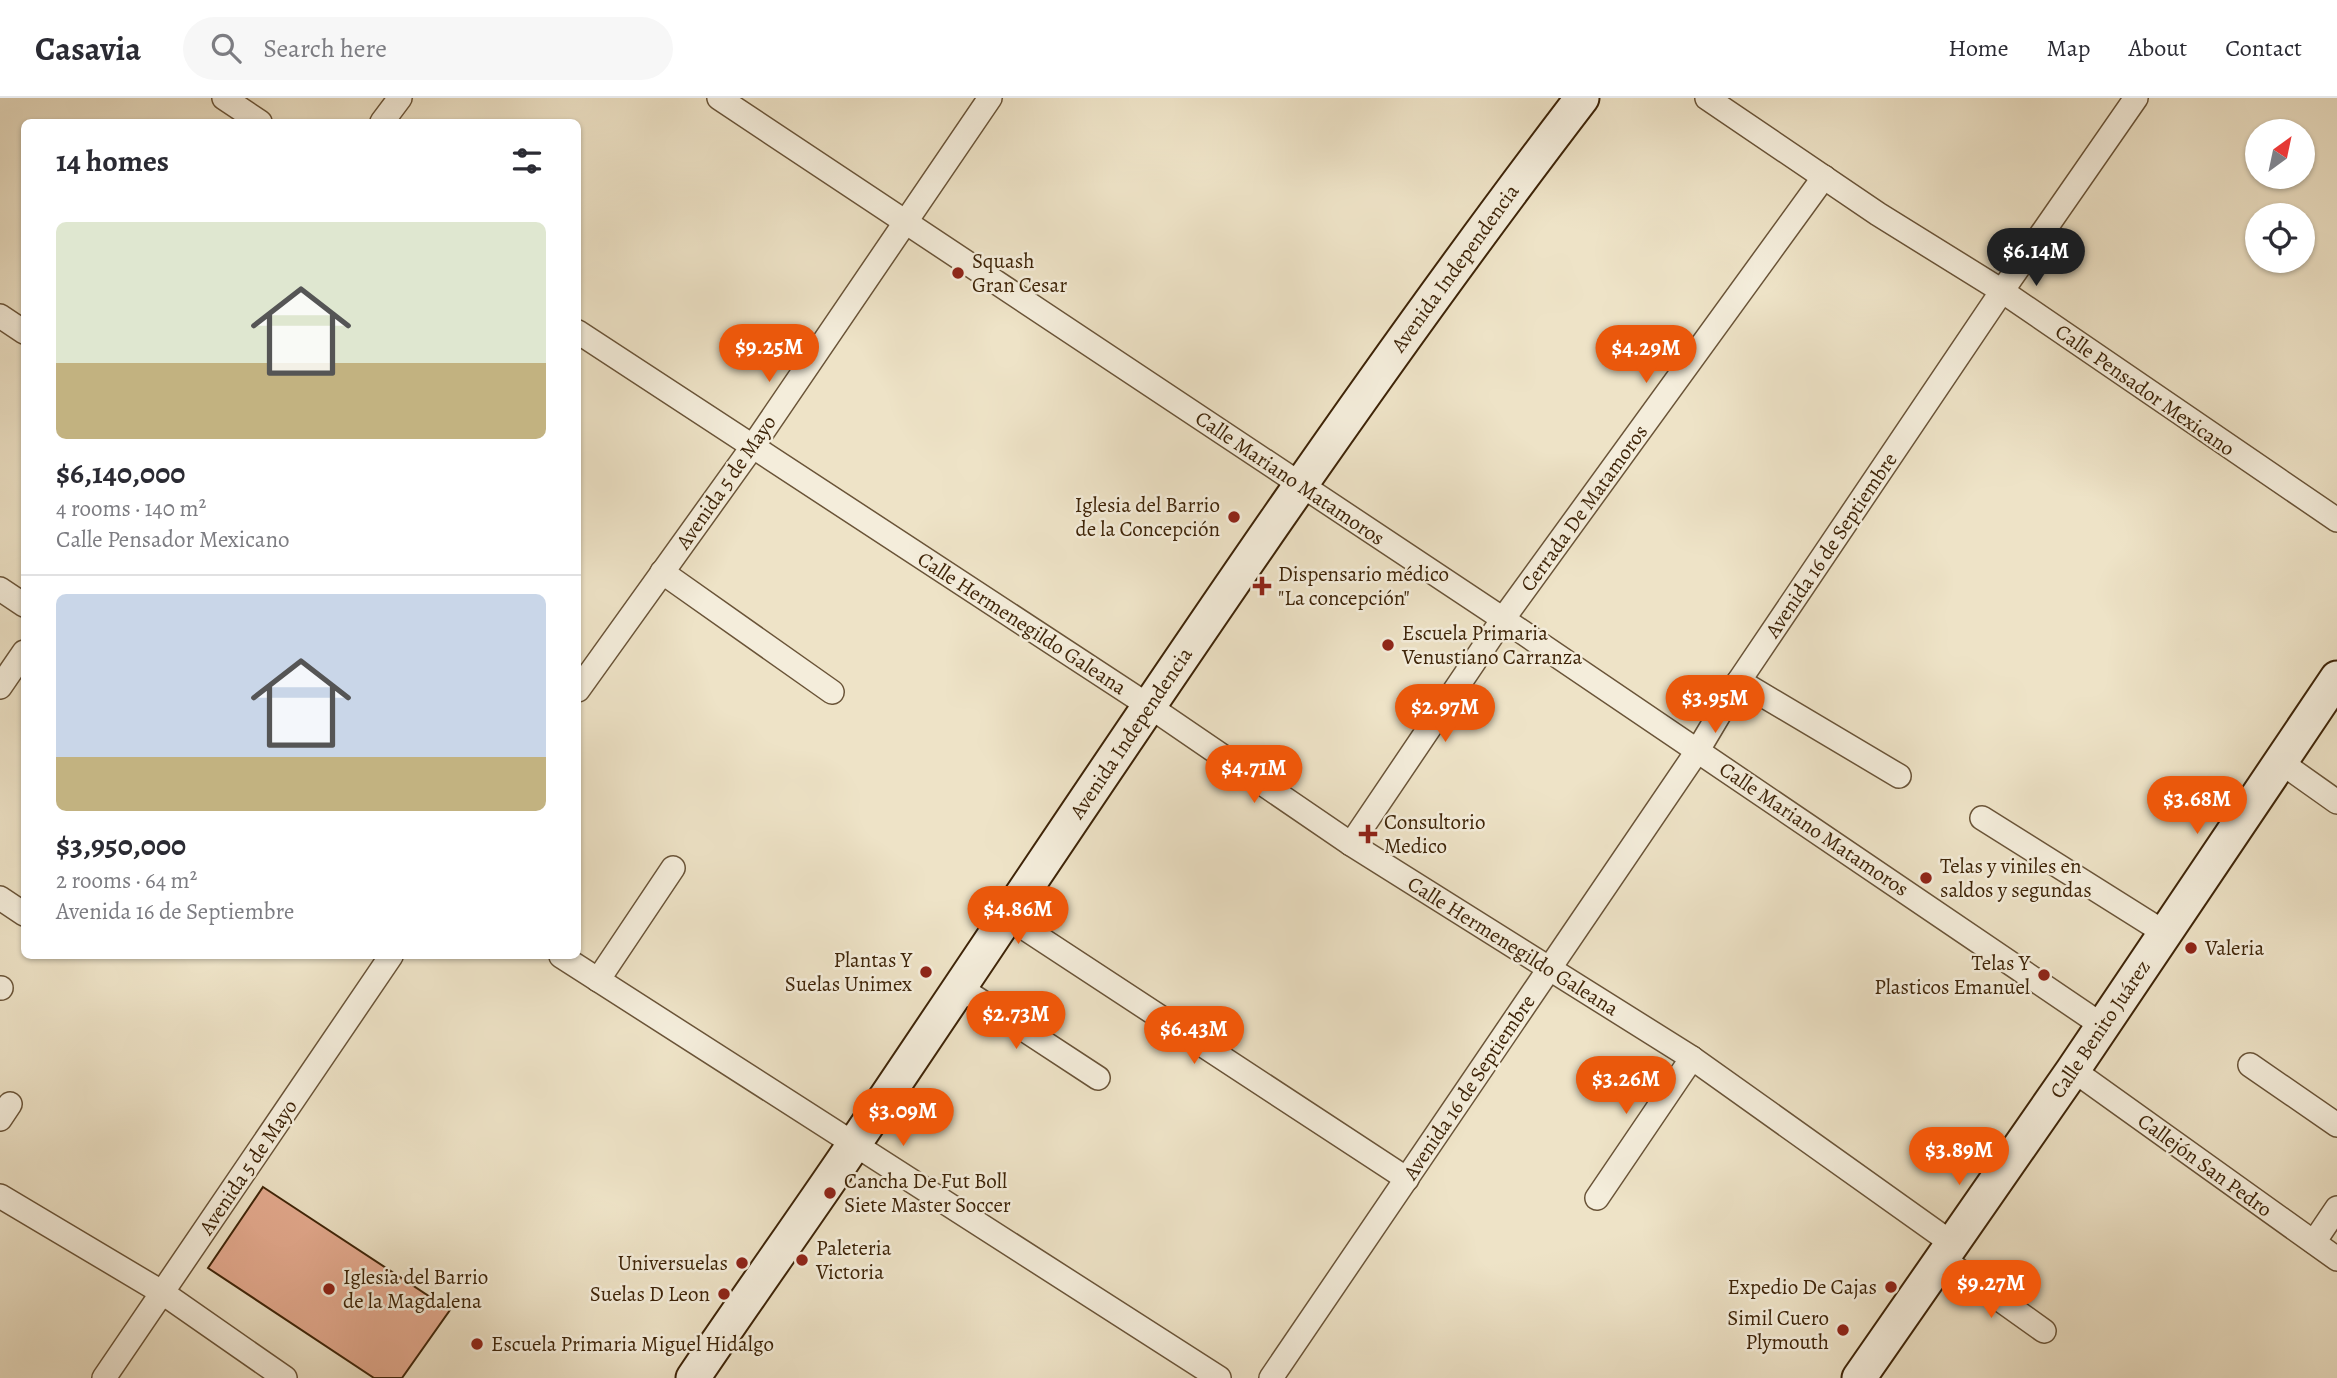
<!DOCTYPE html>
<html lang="en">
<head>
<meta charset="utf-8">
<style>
	:root { --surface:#fff; --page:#f7f7f7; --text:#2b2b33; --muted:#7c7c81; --line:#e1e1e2; --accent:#ea580c }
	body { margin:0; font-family:Alegreya,serif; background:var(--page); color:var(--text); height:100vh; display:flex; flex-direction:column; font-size:26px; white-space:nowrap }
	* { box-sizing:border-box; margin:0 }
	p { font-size:23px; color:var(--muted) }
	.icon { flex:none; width:38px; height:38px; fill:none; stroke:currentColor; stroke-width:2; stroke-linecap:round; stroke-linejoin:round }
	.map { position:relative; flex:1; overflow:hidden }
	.drawer { position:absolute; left:21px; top:21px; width:560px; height:840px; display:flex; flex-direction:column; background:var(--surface); border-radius:10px; box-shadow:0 2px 5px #0004 }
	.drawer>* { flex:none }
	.needle { width:46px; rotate:33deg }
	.buttons { position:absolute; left:2245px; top:21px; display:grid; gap:14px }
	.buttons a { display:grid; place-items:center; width:70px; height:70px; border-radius:50%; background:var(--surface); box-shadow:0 2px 5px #0004; font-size:35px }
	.price { position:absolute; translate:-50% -60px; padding:0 16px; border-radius:24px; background:var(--accent); color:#fff; font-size:23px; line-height:46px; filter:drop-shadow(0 2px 4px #0008) }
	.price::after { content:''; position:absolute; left:50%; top:42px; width:21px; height:16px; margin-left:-10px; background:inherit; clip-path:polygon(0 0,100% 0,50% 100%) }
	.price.current { background:#222; color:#fff }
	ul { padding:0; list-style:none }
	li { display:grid; align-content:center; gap:14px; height:371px; padding:0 35px }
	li+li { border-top:2px solid var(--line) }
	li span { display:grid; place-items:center; height:217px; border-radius:10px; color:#555 }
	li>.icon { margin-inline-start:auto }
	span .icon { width:126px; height:126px; fill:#fffc; stroke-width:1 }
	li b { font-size:30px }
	h2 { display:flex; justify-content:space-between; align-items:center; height:84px; padding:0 35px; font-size:30px }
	header { display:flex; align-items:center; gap:42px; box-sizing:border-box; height:98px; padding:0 35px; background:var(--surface); border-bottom:2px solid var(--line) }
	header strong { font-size:33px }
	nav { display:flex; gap:38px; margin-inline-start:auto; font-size:24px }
	.search { width:490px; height:63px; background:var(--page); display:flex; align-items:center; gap:18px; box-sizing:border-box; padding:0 24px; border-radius:38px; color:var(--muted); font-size:26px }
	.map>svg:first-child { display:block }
	.building { fill:#e5ab90; stroke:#3e2408; stroke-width:2 }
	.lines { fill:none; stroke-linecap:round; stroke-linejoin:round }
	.minor-casing { stroke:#6a5438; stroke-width:26 }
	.secondary-casing { stroke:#3e2408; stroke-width:37 }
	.minor { stroke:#f4eddb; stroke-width:23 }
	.secondary { stroke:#f4eddb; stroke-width:33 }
	.poi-dot { fill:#8f2418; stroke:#f4eddb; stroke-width:2.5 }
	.labels { text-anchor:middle; stroke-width:5; stroke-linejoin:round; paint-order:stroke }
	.poi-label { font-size:21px; fill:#3e2408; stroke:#f4eddb; text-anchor:start }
	.street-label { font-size:21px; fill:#3e2408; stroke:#f4eddb }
</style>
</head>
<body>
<header>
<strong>Casavia</strong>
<div class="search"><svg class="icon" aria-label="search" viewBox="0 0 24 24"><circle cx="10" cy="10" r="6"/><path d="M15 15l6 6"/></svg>Search here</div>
<nav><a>Home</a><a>Map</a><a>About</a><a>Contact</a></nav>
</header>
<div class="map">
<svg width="2337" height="1280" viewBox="0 0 2337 1280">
	<rect width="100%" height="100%" fill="#eee3c7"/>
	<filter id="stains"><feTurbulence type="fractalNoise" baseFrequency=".00286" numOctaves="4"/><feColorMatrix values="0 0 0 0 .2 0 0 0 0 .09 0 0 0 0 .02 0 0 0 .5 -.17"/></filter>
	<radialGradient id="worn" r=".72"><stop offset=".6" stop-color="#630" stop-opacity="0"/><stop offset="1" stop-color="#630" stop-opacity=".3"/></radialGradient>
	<path class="building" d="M263,1089l187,123 -48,68h-28l-166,-110z"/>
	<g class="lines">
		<defs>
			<g id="minor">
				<path d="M224,0l36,24"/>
				<path d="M719,0l784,521 600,407"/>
				<path d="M1707,0l171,116 124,77 335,229"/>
				<path d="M382,24l18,-24"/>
				<path d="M0,218l24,16"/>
				<path d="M578,234l571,374 202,138 341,214 261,186"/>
				<path d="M662,474l170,120"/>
				<path d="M0,491l24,16"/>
				<path d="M1739,583l160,95"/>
				<path d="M0,589l24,-35"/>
				<path d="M578,592l175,-244 237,-348"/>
				<path d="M2279,663l58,41"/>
				<path d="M1982,720l183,115"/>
				<path d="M1351,746l152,-225 321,-442"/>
				<path d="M0,800l24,16"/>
				<path d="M1006,818l401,263"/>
				<path d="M561,858l658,422"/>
				<path d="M598,882l75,-112"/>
				<path d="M959,889l139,91"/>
				<path d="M0,890h1"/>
				<path d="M2250,967l87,60"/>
				<path d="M2073,972l264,189"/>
				<path d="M0,1021l10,-15"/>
				<path d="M0,1098l163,97 122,85"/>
				<path d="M1597,1100l95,-140"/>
				<path d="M2314,1144l23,-34"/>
				<path d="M1943,1161l101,72"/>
				<path d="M104,1280l287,-422"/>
				<path d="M1271,1280l427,-628 41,-69 263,-390 134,-193"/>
			</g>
			<g id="secondary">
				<path d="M693,1280c54,-80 110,-158 164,-238 237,-351 468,-706 725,-1042"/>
				<path d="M1859,1280l214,-308 264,-392"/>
			</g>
		</defs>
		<use href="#minor" class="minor-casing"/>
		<use href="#secondary" class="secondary-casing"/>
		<use href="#minor" class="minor"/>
		<use href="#secondary" class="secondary"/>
	</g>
	<g class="poi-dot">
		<circle cx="958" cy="175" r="7"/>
		<circle cx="1234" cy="419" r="7"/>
		<path d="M1258.5 477.5h7v7h7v7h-7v7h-7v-7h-7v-7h7z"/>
		<circle cx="1388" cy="547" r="7"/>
		<path d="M1364.5 725.5h7v7h7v7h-7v7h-7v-7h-7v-7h7z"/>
		<circle cx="1926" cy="780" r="7"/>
		<circle cx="2191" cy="850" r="7"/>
		<circle cx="926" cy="874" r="7"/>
		<circle cx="2044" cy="877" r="7"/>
		<circle cx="830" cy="1095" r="7"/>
		<circle cx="802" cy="1162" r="7"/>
		<circle cx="742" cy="1165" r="7"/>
		<circle cx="1891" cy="1189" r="7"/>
		<circle cx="329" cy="1191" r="7"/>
		<circle cx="724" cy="1196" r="7"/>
		<circle cx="1843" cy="1232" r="7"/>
		<circle cx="477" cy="1246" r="7"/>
	</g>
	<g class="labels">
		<g class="poi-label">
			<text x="972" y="170">Squash<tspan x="972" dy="24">Gran Cesar</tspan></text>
			<text x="1220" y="414" text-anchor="end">Iglesia del Barrio<tspan x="1220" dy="24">de la Concepción</tspan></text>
			<text x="1278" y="483">Dispensario médico<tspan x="1278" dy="24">"La concepción"</tspan></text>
			<text x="1402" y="542">Escuela Primaria<tspan x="1402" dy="24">Venustiano Carranza</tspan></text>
			<text x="1384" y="731">Consultorio<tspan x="1384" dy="24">Medico</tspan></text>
			<text x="1940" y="775">Telas y viniles en<tspan x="1940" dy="24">saldos y segundas</tspan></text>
			<text x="2205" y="857">Valeria</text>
			<text x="912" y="869" text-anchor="end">Plantas Y<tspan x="912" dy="24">Suelas Unimex</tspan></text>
			<text x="2030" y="872" text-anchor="end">Telas Y<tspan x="2030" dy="24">Plasticos Emanuel</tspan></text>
			<text x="844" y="1090">Cancha De Fut Boll<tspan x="844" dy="24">Siete Master Soccer</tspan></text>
			<text x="816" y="1157">Paleteria<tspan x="816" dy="24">Victoria</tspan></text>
			<text x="728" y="1172" text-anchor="end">Universuelas</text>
			<text x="343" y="1186">Iglesia del Barrio<tspan x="343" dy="24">de la Magdalena</tspan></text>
			<text x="1877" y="1196" text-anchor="end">Expedio De Cajas</text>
			<text x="710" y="1203" text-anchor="end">Suelas D Leon</text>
			<text x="1829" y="1227" text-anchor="end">Simil Cuero<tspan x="1829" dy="24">Plymouth</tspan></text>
			<text x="491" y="1253">Escuela Primaria Miguel Hidalgo</text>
		</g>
		<g class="street-label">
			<text transform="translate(1455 170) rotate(-54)" y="7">Avenida Independencia</text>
			<text transform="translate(2145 292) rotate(35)" y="7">Calle Pensador Mexicano</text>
			<text transform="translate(1290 380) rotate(34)" y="7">Calle Mariano Matamoros</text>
			<text transform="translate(726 384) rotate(-55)" y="7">Avenida 5 de Mayo</text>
			<text transform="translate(1584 410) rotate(-54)" y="7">Cerrada De Matamoros</text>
			<text transform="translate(1831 447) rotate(-56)" y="7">Avenida 16 de Septiembre</text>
			<text transform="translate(1022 525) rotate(33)" y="7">Calle Hermenegildo Galeana</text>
			<text transform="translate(1131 635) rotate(-56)" y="7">Avenida Independencia</text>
			<text transform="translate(1814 731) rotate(34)" y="7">Calle Mariano Matamoros</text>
			<text transform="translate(1513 848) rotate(32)" y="7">Calle Hermenegildo Galeana</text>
			<text transform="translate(2100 931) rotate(-56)" y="7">Calle Benito Juárez</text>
			<text transform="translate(1469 989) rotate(-56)" y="7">Avenida 16 de Septiembre</text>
			<text transform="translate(2205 1067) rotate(36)" y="7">Callejón San Pedro</text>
			<text transform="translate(248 1069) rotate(-56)" y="7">Avenida 5 de Mayo</text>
		</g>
	</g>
	<rect width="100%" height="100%" filter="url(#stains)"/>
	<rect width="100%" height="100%" fill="url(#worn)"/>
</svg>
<div class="buttons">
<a><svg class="needle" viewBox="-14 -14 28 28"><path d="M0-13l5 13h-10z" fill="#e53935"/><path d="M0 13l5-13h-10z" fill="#7c7c81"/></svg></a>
<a><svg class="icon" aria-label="locate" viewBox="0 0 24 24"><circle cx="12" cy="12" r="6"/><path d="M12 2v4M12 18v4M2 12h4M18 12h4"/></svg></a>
</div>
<b class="price current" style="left:2036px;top:190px">$6.14M</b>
<b class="price" style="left:769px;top:286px">$9.25M</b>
<b class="price" style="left:1646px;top:287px">$4.29M</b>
<b class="price" style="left:1715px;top:637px">$3.95M</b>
<b class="price" style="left:1445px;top:646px">$2.97M</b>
<b class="price" style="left:1254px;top:707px">$4.71M</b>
<b class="price" style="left:2197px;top:738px">$3.68M</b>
<b class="price" style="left:1018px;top:848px">$4.86M</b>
<b class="price" style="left:1016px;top:953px">$2.73M</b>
<b class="price" style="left:1194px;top:968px">$6.43M</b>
<b class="price" style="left:1626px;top:1018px">$3.26M</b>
<b class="price" style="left:903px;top:1050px">$3.09M</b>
<b class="price" style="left:1959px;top:1089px">$3.89M</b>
<b class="price" style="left:1991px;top:1222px">$9.27M</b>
<section class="drawer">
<h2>14 homes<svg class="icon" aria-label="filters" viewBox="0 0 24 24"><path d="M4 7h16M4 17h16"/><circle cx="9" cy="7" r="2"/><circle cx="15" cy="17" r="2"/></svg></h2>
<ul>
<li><span style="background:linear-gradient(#dfe7d0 65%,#c2b280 0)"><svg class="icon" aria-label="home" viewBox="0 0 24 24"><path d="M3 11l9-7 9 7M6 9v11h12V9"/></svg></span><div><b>$6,140,000</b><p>4 rooms · 140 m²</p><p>Calle Pensador Mexicano</p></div></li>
<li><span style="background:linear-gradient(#c9d6e8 75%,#c2b280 0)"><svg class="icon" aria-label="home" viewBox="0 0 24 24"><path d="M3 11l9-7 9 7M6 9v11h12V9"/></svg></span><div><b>$3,950,000</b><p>2 rooms · 64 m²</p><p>Avenida 16 de Septiembre</p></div></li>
</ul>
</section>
</div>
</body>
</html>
